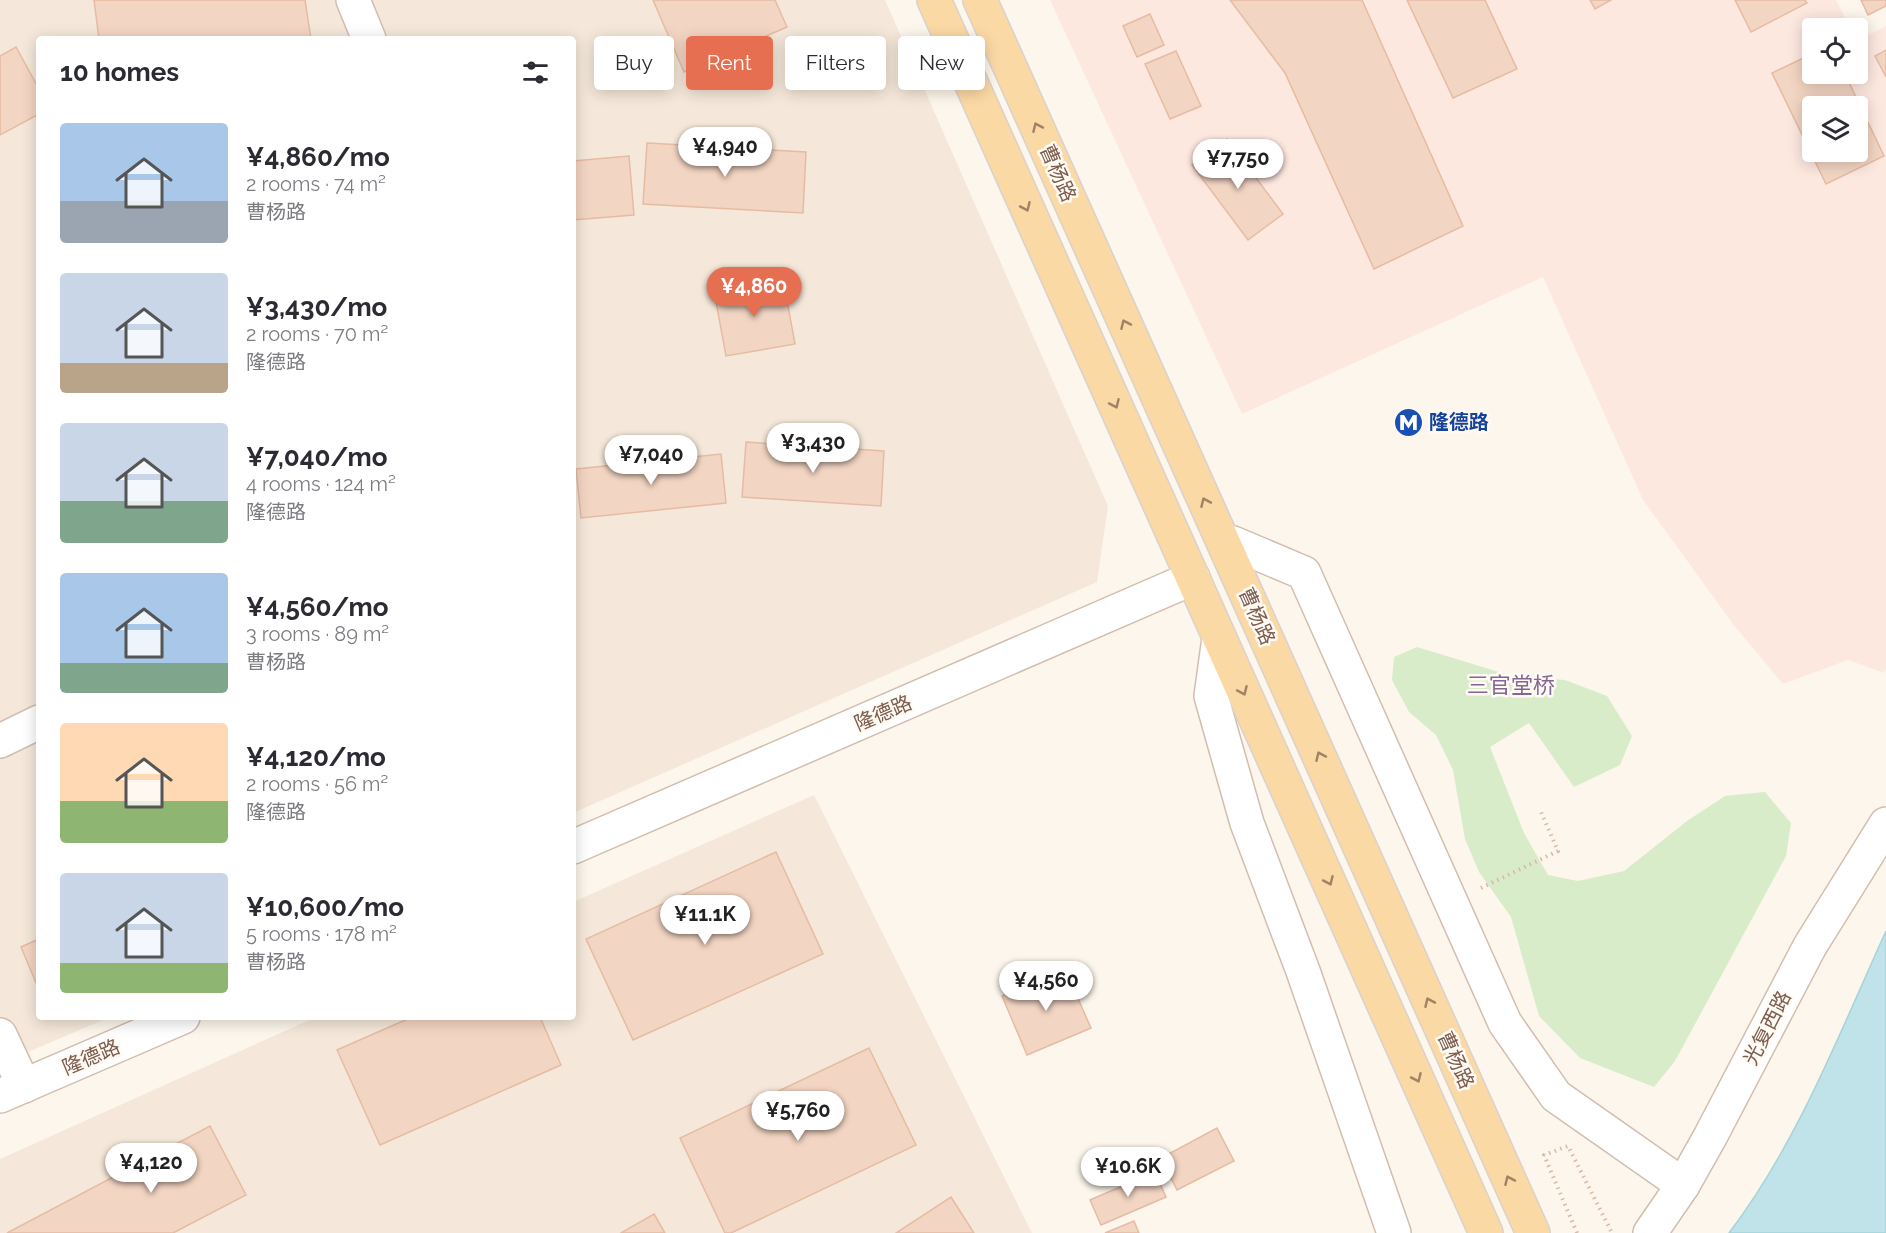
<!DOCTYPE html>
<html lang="en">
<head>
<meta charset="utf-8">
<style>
	:root { --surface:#fff; --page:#f7f7f7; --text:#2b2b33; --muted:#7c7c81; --accent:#e76f51 }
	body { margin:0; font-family:Raleway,"Noto Sans SC",sans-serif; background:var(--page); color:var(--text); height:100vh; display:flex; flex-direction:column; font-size:22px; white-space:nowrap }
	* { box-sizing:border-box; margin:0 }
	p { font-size:20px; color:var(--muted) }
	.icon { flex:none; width:33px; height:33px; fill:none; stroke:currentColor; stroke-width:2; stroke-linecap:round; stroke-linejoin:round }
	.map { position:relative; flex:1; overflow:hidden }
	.sheet { position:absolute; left:36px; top:36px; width:540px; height:984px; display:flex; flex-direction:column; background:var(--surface); border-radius:6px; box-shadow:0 3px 15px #0003 }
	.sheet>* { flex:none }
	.hud { position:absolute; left:594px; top:36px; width:570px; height:54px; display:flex; gap:12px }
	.fabs { position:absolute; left:1802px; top:18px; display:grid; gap:12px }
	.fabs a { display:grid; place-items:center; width:66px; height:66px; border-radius:6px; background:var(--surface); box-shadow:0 3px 15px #0003; font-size:30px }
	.price { position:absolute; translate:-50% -51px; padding:0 14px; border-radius:21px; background:#fff; color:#222; font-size:20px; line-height:39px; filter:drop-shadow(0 2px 3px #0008) }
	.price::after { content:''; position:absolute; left:50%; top:36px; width:18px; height:14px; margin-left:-9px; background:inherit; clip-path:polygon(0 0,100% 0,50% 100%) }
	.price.selected { background:var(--accent); color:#fff }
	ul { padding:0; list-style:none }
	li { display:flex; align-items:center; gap:18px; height:150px; padding:0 24px }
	li span { display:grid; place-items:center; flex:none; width:168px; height:120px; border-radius:6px; color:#555 }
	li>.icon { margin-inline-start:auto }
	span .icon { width:72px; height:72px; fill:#fffc; stroke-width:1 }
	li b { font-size:26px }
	h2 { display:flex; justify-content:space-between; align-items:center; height:72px; padding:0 24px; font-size:26px }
	.chip { padding:0 21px; border-radius:6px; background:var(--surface); box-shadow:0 3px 15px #0003; font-size:21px; line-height:54px }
	.chip.selected { background:var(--accent); color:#fff }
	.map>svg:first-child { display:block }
	.residential { fill:#f5e8da }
	.commercial { fill:#fde8e0; fill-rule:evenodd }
	.green { fill:#d8ecc9 }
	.water { fill:#bfe3e8; stroke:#a5d3da; stroke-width:1.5 }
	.building { fill:#f3d5c3; stroke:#e6bba3; stroke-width:1.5; fill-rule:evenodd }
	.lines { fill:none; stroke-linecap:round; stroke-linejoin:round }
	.minor-casing { stroke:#d1beb0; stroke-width:36 }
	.major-casing { stroke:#dad1cd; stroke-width:36 }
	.path { stroke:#d9b8a5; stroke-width:4; stroke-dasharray:1.5 4.5; stroke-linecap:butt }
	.minor { stroke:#fff; stroke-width:33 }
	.major { stroke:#fbd9a5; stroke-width:33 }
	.oneway { stroke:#a18267 }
	.labels { text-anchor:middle; stroke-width:5; stroke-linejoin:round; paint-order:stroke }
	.street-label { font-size:20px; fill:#7a5c4d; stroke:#fffaf3 }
	.transit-label { font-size:20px; font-weight:bold; fill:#164399; stroke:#fffaf3; text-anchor:start }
	.quarter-label { font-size:22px; fill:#846695; stroke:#fffaf3 }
</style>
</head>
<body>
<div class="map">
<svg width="1886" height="1233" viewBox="0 0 1886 1233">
	<rect width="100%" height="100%" fill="#fdf6ec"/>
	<g class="residential">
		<path d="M0,0h885l223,506 -11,76 -524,231v-774h-534v978h71l-110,47z"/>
		<path d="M814,795l218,438h-1032v-74l316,-142h257v-115z"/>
	</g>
	<path class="commercial" d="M1050,0h786l14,28h-38v46h45v-33l29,-15v642l-2,5 -36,-13 -65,24 -50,-60 -90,-124 -100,-223 -301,137zM1812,106h45v46h-45z"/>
	<path class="green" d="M1417,647l95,29 53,4 42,16 25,40 -12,29 -46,22 -45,-64 -39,24 34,86 24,42 30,6 46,-10 63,-50 38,-25 40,-4 26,31 -5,33 -111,205 -21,26 -74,-29 -41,-42 -28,-99 -32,-45 -14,-33 -12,-69 -17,-35 -27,-23 -17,-32 2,-23z"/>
	<path class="water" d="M1886,931v302h-157c69,-91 110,-199 157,-302z"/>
	<g class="building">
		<path d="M94,0h211l6,39h-212z"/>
		<path d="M653,0h122l12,27 -103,45z"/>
		<path d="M1230,0h132l101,226 -89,43 -89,-196z"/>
		<path d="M1407,0h78l32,69 -64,29z"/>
		<path d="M1590,0h21l-16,9z"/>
		<path d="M1735,0h70l2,3 -56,29z"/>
		<path d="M1861,0h25v6l-18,9z"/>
		<path d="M1150,14l14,31 -27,12 -14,-31z"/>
		<path d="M16,47l23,42v25l-39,21v-79z"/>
		<path d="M1886,50v27l-11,-21z"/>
		<path d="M1176,51l25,55 -31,13 -25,-55z"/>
		<path d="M1812,54v20h33l39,82 -58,28 -54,-111zM1812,106h45v46h-45z"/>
		<path d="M1227,139l56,75 -35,26 -56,-75z"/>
		<path d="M647,143l159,9 -3,61 -160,-9z"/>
		<path d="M629,156l5,59 -61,5v-59z"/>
		<path d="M783,279l12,65 -69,12 -12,-65z"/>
		<path d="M746,442l138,9 -3,55 -139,-9z"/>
		<path d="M721,454l5,49 -145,15 -5,-49z"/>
		<path d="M776,852l47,102 -190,86 -47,-101z"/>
		<path d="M39,939v51l-18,-43z"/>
		<path d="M1065,969l26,59 -64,27 -25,-59z"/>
		<path d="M412,1017h128l21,48 -181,80 -43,-95z"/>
		<path d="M869,1048l47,97 -185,88h-6l-45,-95z"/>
		<path d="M210,1126l36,69 -73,38h-166z"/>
		<path d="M1217,1128l17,33 -57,29 -16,-32z"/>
		<path d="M1155,1172l11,25 -65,28 -11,-25z"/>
		<path d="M951,1197l23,36h-78z"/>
		<path d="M654,1214l11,19h-44z"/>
		<path d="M1134,1221l5,12h-34z"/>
	</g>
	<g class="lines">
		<defs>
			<g id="minor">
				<path d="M353,0l16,39"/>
				<path d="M1233,543l71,30 201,450 51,73 127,89"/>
				<path d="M1219,638l-8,58 36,127 56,148 91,262"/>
				<path d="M0,741l39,-19"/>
				<path d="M573,847l620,-269"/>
				<path d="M0,1035l24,51"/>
				<path d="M0,1096l183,-79"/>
				<path d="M1650,1233l33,-48 27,-48 100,-191 76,-122"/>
			</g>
			<g id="major">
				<path d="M934,0l552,1233"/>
				<path d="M980,0l553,1233"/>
			</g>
		</defs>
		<use href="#minor" class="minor-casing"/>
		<use href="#major" class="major-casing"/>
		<g class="path">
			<path d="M1481,888l77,-37 -17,-39"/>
			<path d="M1577,1233l-33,-78 24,-9 44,87"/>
		</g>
		<use href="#minor" class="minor"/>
		<use href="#major" class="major"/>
	</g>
	<defs><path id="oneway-chevron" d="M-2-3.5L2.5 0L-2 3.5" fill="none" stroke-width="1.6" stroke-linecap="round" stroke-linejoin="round" transform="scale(1.5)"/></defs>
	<g class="oneway">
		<use href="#oneway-chevron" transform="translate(1037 127) rotate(-114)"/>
		<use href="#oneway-chevron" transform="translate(1026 207) rotate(66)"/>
		<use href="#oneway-chevron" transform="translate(1125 324) rotate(-114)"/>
		<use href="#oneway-chevron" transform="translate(1115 404) rotate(66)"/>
		<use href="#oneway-chevron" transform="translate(1205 502) rotate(-114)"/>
		<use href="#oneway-chevron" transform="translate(1243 691) rotate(66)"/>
		<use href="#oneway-chevron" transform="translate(1320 756) rotate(-114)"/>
		<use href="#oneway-chevron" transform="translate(1329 881) rotate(66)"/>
		<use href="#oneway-chevron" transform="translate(1429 1002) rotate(-114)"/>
		<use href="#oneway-chevron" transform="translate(1417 1078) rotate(66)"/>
		<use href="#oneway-chevron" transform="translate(1509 1180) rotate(-114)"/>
	</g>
	<defs>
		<symbol id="metro-disc" viewBox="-11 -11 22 22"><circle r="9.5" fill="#1a4fb4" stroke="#fffaf3"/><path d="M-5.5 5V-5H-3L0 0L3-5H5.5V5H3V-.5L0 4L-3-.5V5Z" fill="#fff"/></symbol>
	</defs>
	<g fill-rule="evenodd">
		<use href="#metro-disc" x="1392" y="406" width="33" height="33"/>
	</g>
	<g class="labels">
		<g class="street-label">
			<text transform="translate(1058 173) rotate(66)" y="7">曹杨路</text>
			<text transform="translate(1257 616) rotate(66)" y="7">曹杨路</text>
			<text transform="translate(883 713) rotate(-23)" y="7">隆德路</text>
			<text transform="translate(1767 1028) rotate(-63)" y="7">光复西路</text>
			<text transform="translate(91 1057) rotate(-23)" y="7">隆德路</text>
			<text transform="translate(1456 1060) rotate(66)" y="7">曹杨路</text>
		</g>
		<g class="transit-label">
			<text x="1429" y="429">隆德路</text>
		</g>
		<g class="quarter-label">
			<text x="1511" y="693">三官堂桥</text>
		</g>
	</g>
</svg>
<div class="fabs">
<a><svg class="icon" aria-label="locate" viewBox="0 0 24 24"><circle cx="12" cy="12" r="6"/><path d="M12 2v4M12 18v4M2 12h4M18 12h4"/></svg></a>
<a><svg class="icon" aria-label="layers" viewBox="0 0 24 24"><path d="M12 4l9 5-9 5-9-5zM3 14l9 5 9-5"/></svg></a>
</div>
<b class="price" style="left:725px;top:178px">¥4,940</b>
<b class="price" style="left:1238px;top:190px">¥7,750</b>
<b class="price selected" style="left:754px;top:318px">¥4,860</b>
<b class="price" style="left:813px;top:474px">¥3,430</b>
<b class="price" style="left:651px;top:486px">¥7,040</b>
<b class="price" style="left:705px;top:946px">¥11.1K</b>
<b class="price" style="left:1046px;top:1012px">¥4,560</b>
<b class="price" style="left:798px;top:1142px">¥5,760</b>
<b class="price" style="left:151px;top:1194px">¥4,120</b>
<b class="price" style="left:1128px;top:1198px">¥10.6K</b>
<div class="hud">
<a class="chip">Buy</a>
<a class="chip selected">Rent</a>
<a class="chip">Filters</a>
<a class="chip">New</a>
</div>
<section class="sheet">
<h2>10 homes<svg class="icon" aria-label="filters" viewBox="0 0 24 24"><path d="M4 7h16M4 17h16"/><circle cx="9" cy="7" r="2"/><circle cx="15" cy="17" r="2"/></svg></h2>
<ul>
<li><span style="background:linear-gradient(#a9c7e8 65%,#9aa5b1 0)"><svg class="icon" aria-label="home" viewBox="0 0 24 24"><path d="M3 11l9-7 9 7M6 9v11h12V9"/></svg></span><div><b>¥4,860/mo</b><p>2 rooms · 74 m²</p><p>曹杨路</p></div></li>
<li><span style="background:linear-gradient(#c9d6e8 75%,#b9a48a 0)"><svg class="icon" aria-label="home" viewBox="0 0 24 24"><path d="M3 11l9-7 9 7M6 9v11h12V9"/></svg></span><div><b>¥3,430/mo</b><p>2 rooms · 70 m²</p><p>隆德路</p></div></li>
<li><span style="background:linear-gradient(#c9d6e8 65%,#7fa58c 0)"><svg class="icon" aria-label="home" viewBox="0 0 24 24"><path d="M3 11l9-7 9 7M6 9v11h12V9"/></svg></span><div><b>¥7,040/mo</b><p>4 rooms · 124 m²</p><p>隆德路</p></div></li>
<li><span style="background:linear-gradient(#a9c7e8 75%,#7fa58c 0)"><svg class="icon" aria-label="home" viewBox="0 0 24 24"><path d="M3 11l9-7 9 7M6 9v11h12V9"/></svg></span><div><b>¥4,560/mo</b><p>3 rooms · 89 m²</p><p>曹杨路</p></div></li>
<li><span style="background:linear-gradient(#ffd9b3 65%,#8fb573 0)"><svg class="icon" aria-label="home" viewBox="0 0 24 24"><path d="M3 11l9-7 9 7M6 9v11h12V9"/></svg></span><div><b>¥4,120/mo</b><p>2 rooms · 56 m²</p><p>隆德路</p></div></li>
<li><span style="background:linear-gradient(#c9d6e8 75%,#8fb573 0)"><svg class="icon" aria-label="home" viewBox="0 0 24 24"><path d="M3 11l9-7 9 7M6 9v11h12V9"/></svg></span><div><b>¥10,600/mo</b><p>5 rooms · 178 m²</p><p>曹杨路</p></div></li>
</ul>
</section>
</div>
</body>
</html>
